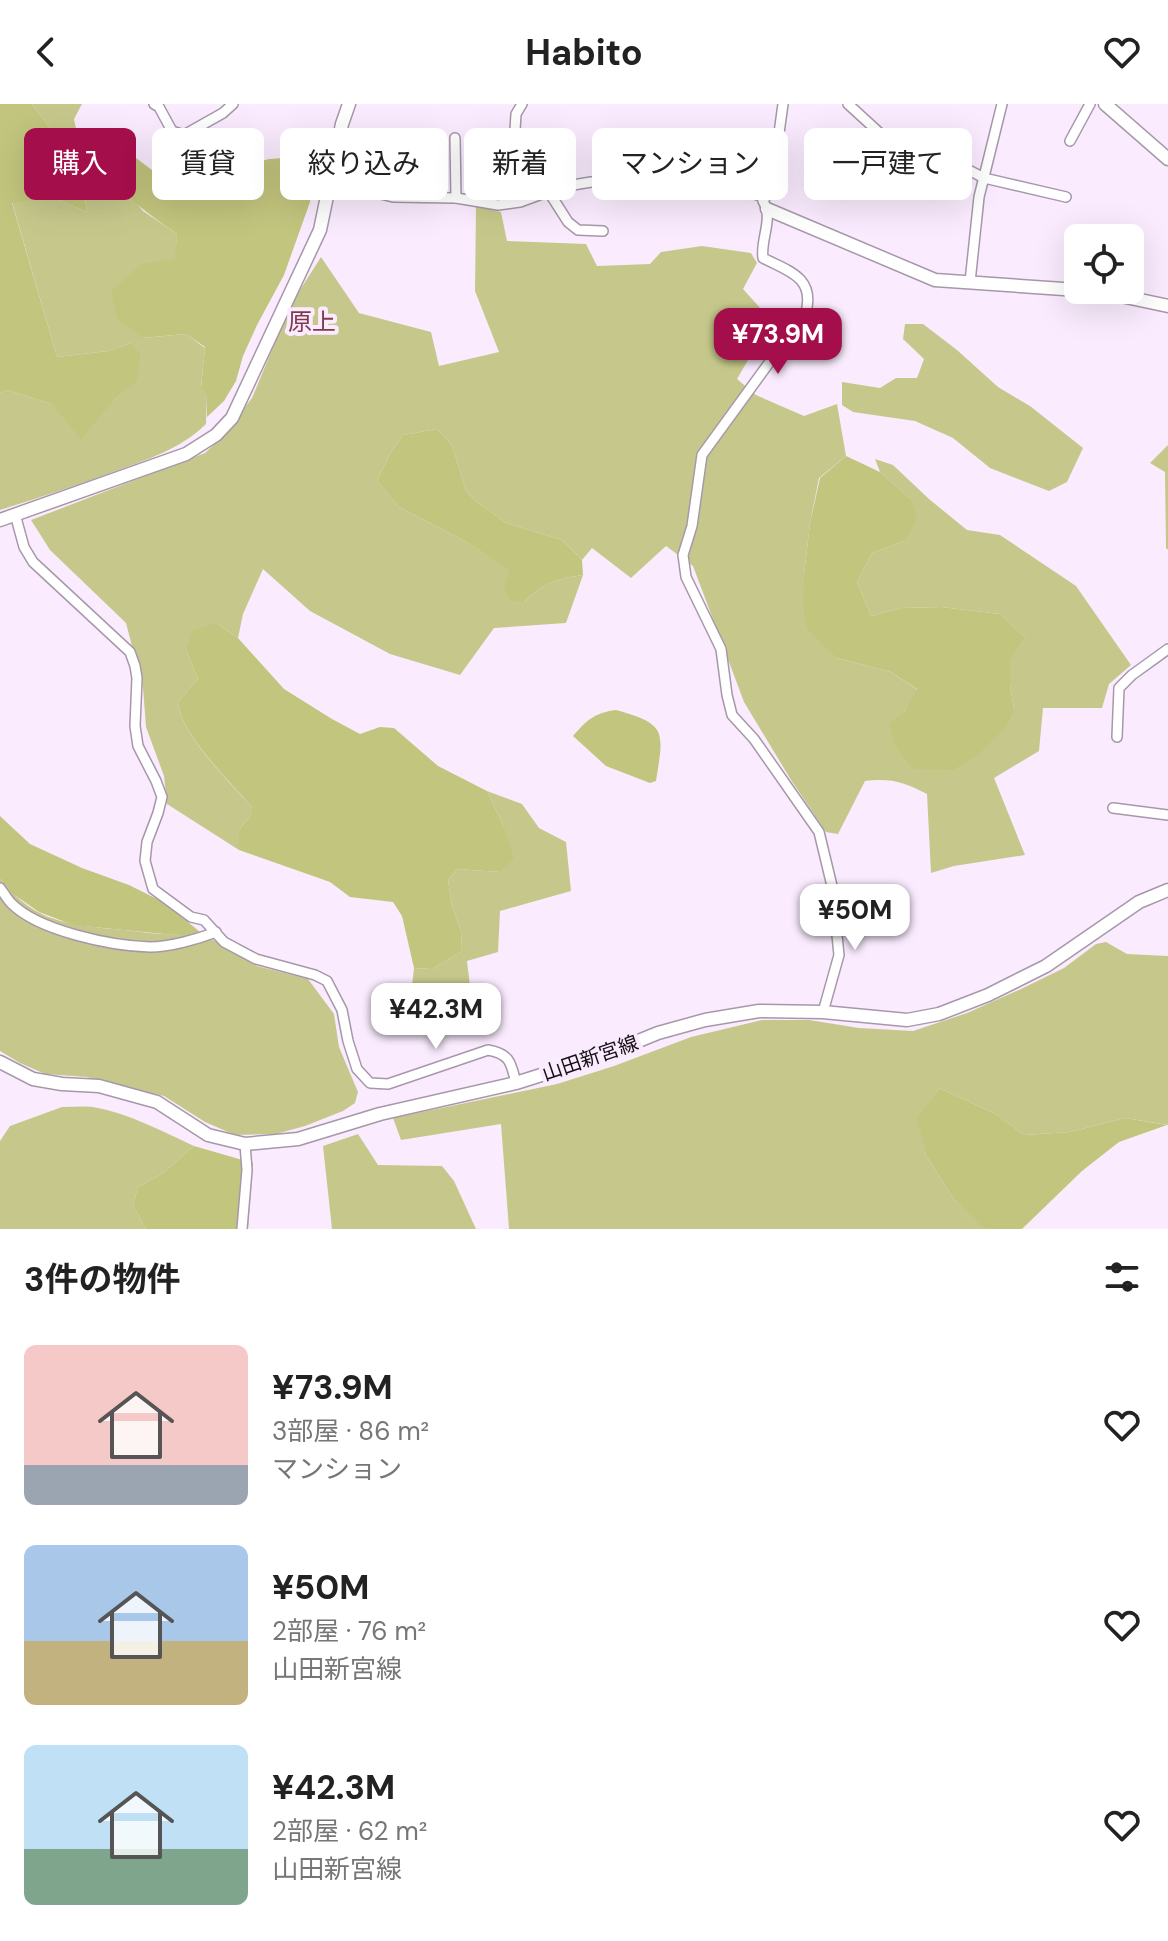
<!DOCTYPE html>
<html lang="ja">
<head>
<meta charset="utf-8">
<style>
	:root { --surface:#fff; --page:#f2f2f2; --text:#222; --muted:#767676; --accent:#a40e4a }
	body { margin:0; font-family:"DM Sans","Noto Sans JP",sans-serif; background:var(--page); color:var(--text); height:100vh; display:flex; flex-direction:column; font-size:30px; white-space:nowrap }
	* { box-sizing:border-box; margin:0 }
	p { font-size:26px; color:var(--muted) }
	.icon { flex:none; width:44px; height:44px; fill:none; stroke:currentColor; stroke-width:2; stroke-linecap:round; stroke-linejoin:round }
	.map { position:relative; height:1125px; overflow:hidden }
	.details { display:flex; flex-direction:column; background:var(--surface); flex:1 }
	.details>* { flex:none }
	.hud { position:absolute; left:24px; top:24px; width:1120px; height:72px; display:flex; gap:16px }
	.buttons { position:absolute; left:1064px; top:120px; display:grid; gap:16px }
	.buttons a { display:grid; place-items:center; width:80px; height:80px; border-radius:12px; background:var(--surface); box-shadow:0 8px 32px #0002; font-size:40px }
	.price { position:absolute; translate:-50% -68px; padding:0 18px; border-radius:16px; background:#fff; color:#222; font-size:26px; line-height:52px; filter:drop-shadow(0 2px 4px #0008) }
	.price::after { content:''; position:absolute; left:50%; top:48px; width:24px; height:18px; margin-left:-12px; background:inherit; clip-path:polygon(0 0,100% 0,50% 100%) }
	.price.current { background:var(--accent); color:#fff }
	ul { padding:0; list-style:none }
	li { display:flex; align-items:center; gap:24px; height:200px; padding:0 24px }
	li span { display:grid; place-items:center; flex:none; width:224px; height:160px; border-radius:12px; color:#555 }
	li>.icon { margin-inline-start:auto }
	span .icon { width:96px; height:96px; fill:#fffc; stroke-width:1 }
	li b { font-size:34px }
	h2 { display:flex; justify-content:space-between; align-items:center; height:96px; padding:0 24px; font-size:34px }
	.pill { padding:0 28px; border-radius:12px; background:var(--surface); box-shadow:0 8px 32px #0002; font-size:28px; line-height:72px }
	.pill.current { background:var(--accent); color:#fff }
	header { display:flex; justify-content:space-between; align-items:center; height:104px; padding:0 24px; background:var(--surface); font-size:36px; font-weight:700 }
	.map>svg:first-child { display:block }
	.green { fill:#c6c88b }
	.forest { fill:#c2c57d }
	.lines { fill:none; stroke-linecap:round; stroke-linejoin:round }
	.street-casing { stroke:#a698a9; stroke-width:12 }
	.secondary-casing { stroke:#a698a9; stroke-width:15 }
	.street { stroke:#fff; stroke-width:9 }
	.secondary { stroke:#fff; stroke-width:12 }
	.labels { text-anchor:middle; stroke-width:8; stroke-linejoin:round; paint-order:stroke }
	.street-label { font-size:20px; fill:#141016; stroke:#faecfe }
	.quarter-label { font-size:24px; fill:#813a4c; stroke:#faecfe }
</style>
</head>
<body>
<header><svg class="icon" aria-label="back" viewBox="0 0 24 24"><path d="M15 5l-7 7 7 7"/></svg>Habito<svg class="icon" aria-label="heart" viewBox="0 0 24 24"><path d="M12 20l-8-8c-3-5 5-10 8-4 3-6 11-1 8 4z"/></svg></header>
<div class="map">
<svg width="1168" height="1125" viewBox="0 0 1168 1125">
	<rect width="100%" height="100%" fill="#faecfe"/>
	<g class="green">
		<path d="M32,0h50l-8,15 6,29 23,2 2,15 38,46 34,23 -1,25 -34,79 44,-4 19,14 -4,39 6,10 -1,27c-25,25 -60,36 -93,48 -38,14 -75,26 -113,38v-117l7,-3 45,14 62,-4 23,-20 -6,-37 -23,8 -51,6 -45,-155 40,-5 35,15 -4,-30 -13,-26z"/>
		<path d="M476,102l25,6 6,29 79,3 11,22 53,-2 11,-12 41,-6 49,7 6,10 -14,26 36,40 -31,31 -11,19 19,16 48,21 33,-12 9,52 -27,22 -9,45 -6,52 33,83 54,14 27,18 -14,22 110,-2 -4,-25v-26l16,-21 -26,-24 -59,-7 -40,1 -30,8 -14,-34 15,-29 32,-12 7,-42 -31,-27 -5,-13 18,6 36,34 38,31 33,5 76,51 55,79 -22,19 -7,24h-59l-4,43 -45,27 31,77 -71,11 -23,7 -4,-79c-23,-12 -36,-16 -62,-13l-27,53 -12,-2 -35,-52 -47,-78 -51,-136 -27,-20 -35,32 -39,-30 -10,12 -20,-20 -56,-17 -29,-21 -11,-11 -14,-46 -15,-16 -34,6 -13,19 -13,27 22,26 66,34 46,29 13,32c20,-19 31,-23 59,-27l-17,48 -72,5 -34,47 -70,-21 -80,-43 -47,-42 -20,45 -5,24 -22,-15 -30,27 12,29 -20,23c2,31 53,82 74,105v7l-13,16v20l-72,-46 -3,-28 -18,-49 -3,-39 -17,-65 -76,-73 -19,-30 174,-67 15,-14 32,-41 39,-94 30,-47 38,56 72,19 8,34 60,-14 -24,-61z"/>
		<path d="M905,220h18l34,26 41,37 32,19 53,42 -16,34 -18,9 -59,-23 -37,-30 -38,-17 -62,-9 -11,-7v-23l38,6 16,-10h21l7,-19 -21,-20z"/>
		<path d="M1168,341v105l-2,-2 -1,-76 -15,-9z"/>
		<path d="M487,687l35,13 17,24 27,14 5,49 -71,20 -2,41 -31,9 3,25 -59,9 3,-27 18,1 30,-18 -1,-20 -9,-25 -4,-26 9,-11 44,3 3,-45z"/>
		<path d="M0,775c11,13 23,25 38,33 26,14 57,15 86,18 26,3 50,7 76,2l57,34 51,13 26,35 5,33 19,45 -3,11 -12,8 -38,15 -29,8 -41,1 -30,-13 -41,-26 -78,-19 -41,-3 -25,-11 -20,-12z"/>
		<path d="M1106,838l21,12 41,2v169l-43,-7 -55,14 -46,3 -30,-22 -55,-25 -21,31 8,36 27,43 31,29 4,2h-479l-8,-105 -100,16 -8,-22 164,-34 57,-18 77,-29 71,-17h47l50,8 54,3 54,-18 54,-24 43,-21 32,-24z"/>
		<path d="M62,1003c10,0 21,-1 31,0 35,6 69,24 101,39l-32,28 -24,13 -5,18 13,24h-146v-88l10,-15z"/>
		<path d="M358,1030l20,31 64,1 12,15 22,48h-144l-9,-83z"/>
	</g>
	<g class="forest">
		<path d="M0,0h32l38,52 13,26 4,30 -35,-15 -40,6 45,154 51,-6 23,-8 9,11 -3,27 -23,19 -33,39 -29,-35 -45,-14 -7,3z"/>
		<path d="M124,45l28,21 30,4 17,-4 33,-1 37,-10 29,-2 15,20 -3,25 -26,73 -27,50 -14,31 -7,25 -12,20 -17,16v-20l-6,-9 4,-41 -19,-13 -44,4 -25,-20 -6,-27 31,-27 33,-5 2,-25c-29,-21 -69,-45 -74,-84z"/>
		<path d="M437,325l15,16 14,46 11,11 29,21 56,17 20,20 1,15c-28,4 -39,8 -59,27l-14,-2 -6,-13 6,-17 -45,-29 -66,-34 -22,-26 13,-27 13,-19z"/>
		<path d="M846,352l34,16 31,27 6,19 -13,23 -32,12 -15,29 14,34 30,-8 40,-1 59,7 26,24 -16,22v25l4,25 -8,17 -29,29 -24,14 -40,-1 -18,-23 -6,-22 15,-12 13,-23 -26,-17 -54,-14 -30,-29 -4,-24 1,-30 6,-52 10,-45z"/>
		<path d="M216,519l22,15 46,51 48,30 28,15 20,-7 14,1 44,38 49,25 17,36 10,31 -13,14 -44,-3 -9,11 4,26 9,25 1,20 -30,18 -18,-1 -12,-52 -9,-14 -43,-5 -20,-15 -91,-32v-20l13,-16v-7c-21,-24 -72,-74 -74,-105l20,-23 -12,-29 6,-19z"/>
		<path d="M616,606c51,14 48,21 40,71l-6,2 -44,-17 -33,-30c14,-16 21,-23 43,-26z"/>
		<path d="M0,712l30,28 52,24 47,17 36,18 35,29 -16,3 -20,-1 -91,-9 -34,-13 -26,-18 -13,-15z"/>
		<path d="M939,984l55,25 30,22 46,-3 55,-14 42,7 -48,17 -37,29 -60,58h-34l-4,-1 -31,-30 -27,-43 -9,-36z"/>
		<path d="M194,1042l59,17 -5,66h-102l-13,-24 5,-18 24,-13z"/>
	</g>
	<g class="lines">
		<defs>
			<g id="street">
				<path d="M154,0l5,3 13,24 12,4 39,-22 10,-9"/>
				<path d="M522,0l-6,10 -1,16 9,23 44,69 10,8 25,1"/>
				<path d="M783,0l-11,80 -9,17c11,18 -3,38 0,57 25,13 52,19 43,54l-104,143 -10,71 -9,29 3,22 35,72 6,46 5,20 22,24 65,93 13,54 7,69 -16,57"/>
				<path d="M848,0l36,33 31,5 69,36 82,19"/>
				<path d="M455,34l1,60"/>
				<path d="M1070,37l20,-37"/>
				<path d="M329,84l23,-1 41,10 63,1 42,7 22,-3 41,-15 30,-5h26l30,6 42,-4 41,1 35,13"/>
				<path d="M970,178l9,-85 23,-93"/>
				<path d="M15,410l9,33 9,15 97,90 5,14 2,12 -2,48 3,20 18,35 6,16 -4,16 -11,29 -2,19 8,28 38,28 13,3 20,22 32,17 59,16 12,6 15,29 6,31 9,28 13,14 18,1 100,-34c23,4 23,14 28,33"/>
				<path d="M1117,633l2,-49 13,-13 36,-26"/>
				<path d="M1113,704l55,7"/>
				<path d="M0,784c4,5 7,11 11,15 27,28 101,43 139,44 20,0 48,-8 66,-15"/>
				<path d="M242,1125l5,-59 -2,-26"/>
			</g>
			<g id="secondary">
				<path d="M1105,0l63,55"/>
				<path d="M767,105l168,71 143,10"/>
				<path d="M1082,186l15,1 71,15"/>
				<path d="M0,416l186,-66 30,-19 16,-17 88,-188 22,-106 7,-20"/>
				<path d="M0,958l33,17 29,5 37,2 58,16 51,33 37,9 53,-5 82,-25 136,-31 88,-28 54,-22 47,-13 54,-9 64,1 84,8 32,-6 49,-19 58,-29 93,-64 29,-12"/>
			</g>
		</defs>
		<use href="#street" class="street-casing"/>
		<use href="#secondary" class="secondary-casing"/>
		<use href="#street" class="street"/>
		<use href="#secondary" class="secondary"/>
	</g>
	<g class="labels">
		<g class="street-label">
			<text transform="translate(590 954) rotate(-19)" y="7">山田新宮線</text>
		</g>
		<g class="quarter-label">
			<text x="312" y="226">原上</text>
		</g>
	</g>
</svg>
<div class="buttons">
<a><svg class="icon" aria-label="locate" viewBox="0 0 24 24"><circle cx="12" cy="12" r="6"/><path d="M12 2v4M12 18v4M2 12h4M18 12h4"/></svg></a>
</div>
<b class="price current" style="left:778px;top:272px">¥73.9M</b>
<b class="price" style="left:855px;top:848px">¥50M</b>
<b class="price" style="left:436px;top:947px">¥42.3M</b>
<div class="hud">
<a class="pill current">購入</a>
<a class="pill">賃貸</a>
<a class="pill">絞り込み</a>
<a class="pill">新着</a>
<a class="pill">マンション</a>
<a class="pill">一戸建て</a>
</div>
</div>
<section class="details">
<h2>3件の物件<svg class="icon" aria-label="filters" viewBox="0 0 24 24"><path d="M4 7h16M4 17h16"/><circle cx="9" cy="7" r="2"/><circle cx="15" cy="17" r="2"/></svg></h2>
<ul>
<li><span style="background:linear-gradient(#f6c9c9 75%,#9aa5b1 0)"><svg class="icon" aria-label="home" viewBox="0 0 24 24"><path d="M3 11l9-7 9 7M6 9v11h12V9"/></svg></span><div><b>¥73.9M</b><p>3部屋 · 86 m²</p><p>マンション</p></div><svg class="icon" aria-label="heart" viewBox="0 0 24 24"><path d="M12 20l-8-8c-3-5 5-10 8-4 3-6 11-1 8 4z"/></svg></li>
<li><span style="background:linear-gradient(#a9c7e8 60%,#c2b280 0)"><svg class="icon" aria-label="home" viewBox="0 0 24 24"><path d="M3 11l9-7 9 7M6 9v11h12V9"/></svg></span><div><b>¥50M</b><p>2部屋 · 76 m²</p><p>山田新宮線</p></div><svg class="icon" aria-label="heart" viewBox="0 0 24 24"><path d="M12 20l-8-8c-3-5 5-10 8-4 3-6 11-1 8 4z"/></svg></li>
<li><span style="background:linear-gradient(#bfe0f5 65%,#7fa58c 0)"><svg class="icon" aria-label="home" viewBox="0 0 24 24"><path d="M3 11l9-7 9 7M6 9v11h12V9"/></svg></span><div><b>¥42.3M</b><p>2部屋 · 62 m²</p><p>山田新宮線</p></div><svg class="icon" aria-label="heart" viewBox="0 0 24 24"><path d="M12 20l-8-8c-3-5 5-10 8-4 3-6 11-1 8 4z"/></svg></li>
</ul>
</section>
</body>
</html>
